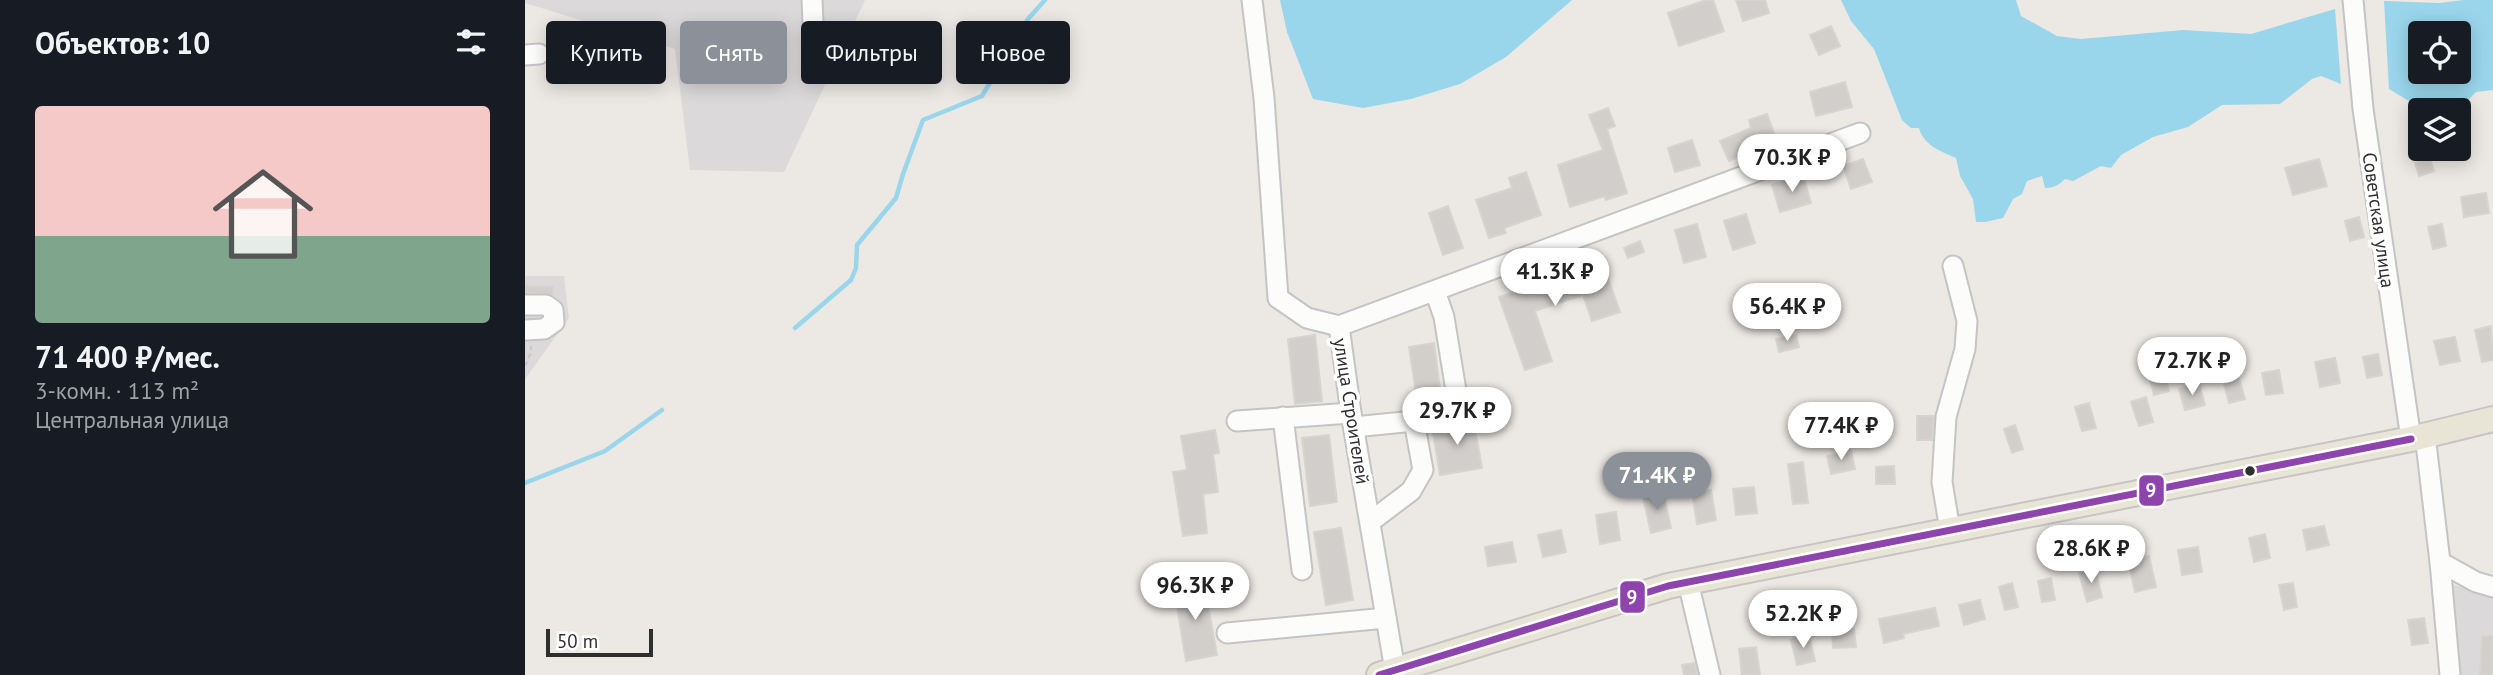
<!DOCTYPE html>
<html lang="ru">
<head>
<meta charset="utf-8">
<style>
	:root { --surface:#171b24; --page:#20242c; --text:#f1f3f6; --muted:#9ea1a6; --accent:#8c9099 }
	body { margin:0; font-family:"PT Sans",sans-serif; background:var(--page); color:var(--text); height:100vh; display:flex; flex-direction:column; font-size:26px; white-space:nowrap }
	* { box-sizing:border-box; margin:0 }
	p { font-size:23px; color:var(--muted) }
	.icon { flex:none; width:38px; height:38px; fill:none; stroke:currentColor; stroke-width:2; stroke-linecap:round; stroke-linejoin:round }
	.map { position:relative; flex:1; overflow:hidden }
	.side { display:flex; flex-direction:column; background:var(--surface); width:525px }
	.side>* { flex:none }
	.banner { position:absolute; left:21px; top:21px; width:665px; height:63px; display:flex; gap:14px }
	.fabs { position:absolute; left:1883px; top:21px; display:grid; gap:14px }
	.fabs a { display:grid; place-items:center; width:63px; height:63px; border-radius:7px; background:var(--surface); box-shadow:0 4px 18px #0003; font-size:35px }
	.scale { position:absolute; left:21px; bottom:18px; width:107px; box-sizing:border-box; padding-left:7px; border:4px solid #2e2e2e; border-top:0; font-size:19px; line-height:24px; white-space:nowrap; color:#2e2e2e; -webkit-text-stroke:5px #fff; paint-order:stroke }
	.price { position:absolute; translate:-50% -60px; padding:0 16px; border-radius:24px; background:#fff; color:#222; font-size:23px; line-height:46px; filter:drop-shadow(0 2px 4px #0008) }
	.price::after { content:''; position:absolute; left:50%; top:42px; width:21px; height:16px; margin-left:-10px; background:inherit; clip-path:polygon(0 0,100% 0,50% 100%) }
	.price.active { background:var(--accent); color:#fff }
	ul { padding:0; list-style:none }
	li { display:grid; align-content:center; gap:14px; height:371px; padding:0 35px }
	li span { display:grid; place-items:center; height:217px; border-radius:7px; color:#555 }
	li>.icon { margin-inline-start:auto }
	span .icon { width:126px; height:126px; fill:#fffc; stroke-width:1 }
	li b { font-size:30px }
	h2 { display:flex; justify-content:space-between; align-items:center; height:84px; padding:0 35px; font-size:30px }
	.chip { padding:0 24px; border-radius:7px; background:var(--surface); box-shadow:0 4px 18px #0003; font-size:24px; line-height:63px }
	.chip.active { background:var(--accent); color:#fff }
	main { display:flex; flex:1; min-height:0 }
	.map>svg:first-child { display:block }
	.industrial { fill:#dcd9db }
	.water { fill:#99d6ec; fill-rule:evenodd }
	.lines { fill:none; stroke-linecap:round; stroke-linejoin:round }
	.stream { stroke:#99d6ec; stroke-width:4.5 }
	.building { fill:#d1cecb; stroke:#d7d4d0; stroke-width:2 }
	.minor-casing { stroke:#c5c4c5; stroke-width:23 }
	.major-casing { stroke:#c6c5c4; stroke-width:28 }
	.path { stroke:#c9c9c8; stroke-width:2.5; stroke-dasharray:5 3.5; stroke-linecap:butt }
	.minor { stroke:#fcfcfb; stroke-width:19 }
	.major { stroke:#e8e4d6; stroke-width:24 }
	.bus-1-casing { stroke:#fff; stroke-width:12 }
	.bus-1 { stroke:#8e44ad; stroke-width:7 }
	.bus-dot { fill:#2e2e2e; stroke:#fff; stroke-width:2.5 }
	.labels { text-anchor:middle; stroke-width:7; stroke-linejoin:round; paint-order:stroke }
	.street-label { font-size:19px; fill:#2e2e2e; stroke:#fff }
	.line-badge { stroke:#fff; stroke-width:2.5 }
	.badge-label { font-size:19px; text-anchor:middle; font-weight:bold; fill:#fff }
</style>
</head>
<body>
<main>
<section class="side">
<h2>Объектов: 10<svg class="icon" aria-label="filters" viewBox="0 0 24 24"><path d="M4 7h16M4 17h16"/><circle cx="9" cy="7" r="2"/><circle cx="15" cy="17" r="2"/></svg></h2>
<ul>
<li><span style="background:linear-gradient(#f6c9c9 60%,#7fa58c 0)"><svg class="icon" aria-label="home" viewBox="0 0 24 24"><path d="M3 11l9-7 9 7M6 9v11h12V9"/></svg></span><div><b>71 400 ₽/мес.</b><p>3-комн. · 113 m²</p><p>Центральная улица</p></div></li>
</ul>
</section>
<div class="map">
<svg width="1968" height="675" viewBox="0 0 1968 675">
	<rect width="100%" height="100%" fill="#ece8e4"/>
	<g class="industrial">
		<path d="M0,0h340l-81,172 -94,-2 -15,-121 -150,-46z"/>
		<path d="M0,276h39l5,42 -44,61z"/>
		<path d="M1925,584l43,12v79h-42z"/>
	</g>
	<g class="water">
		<path d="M755,0h292l-66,57 -46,27 -49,15 -48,9 -50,-9 -26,-67z"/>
		<path d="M1316,0h175l5,16 36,20 24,3 102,-9 68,4 84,-25 6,75 -20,-8 -9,3 -32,25 -58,1 -34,22 -35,10 -32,18 -10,13 -10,-2 -28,15 -8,-2c-6,6 -11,9 -20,9l-3,-12 -15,5 -5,13 -9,5 -10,19 -18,4h-9l-3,-23 -13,-23 -4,-18c-15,-7 -32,-12 -37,-30h-8l-9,-8 -28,-71 -23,-28z"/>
		<path d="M1939,0h29v90l-17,2 -18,18h-34l-35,-21 -5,-88 55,2zM1934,33v39h-39v-39z"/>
	</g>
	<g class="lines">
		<g class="stream">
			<path d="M270,328l56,-48 5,-12 1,-23 39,-47 7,-24 20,-54 59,-24 46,-77 17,-19"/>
			<path d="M0,483l80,-32 57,-41"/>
		</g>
	</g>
	<g class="building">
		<path d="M1181,0h7l11,31 -45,15 -11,-33z"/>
		<path d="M1211,0h29l4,13 -26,8z"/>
		<path d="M1306,26l9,20 -21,9 -9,-20z"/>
		<path d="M1320,82l7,25 -36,9 -6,-24z"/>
		<path d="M1083,108l7,18 -8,3 20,64 -21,7 -1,-4 -35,11 -12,-42 45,-15 -14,-35z"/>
		<path d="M1242,114l7,19 -32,10 4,11 -17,7 -9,-20 31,-13 -2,-8z"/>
		<path d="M1167,140l8,25 -25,7 -7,-24z"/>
		<path d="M1905,158l4,13 -15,5 -4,-13z"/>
		<path d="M1338,159l9,23 -21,7 -8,-23z"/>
		<path d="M1794,159l8,27 -34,9 -8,-27z"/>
		<path d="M1001,172l15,43 -37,13 2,5 -17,5 -13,-38 36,-12 -3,-10z"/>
		<path d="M1278,175l8,28 -31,9 -8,-27z"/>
		<path d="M1961,193l3,20 -25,4 -3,-20z"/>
		<path d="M923,206l15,42 -20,7 -14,-42z"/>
		<path d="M1221,214l9,29 -22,7 -9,-29z"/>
		<path d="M1834,217l5,20 -14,4 -5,-20z"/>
		<path d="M1172,224l9,33 -22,6 -9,-33z"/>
		<path d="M1917,224l4,22 -13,3 -5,-22z"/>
		<path d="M1115,241l4,11 -16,6 -4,-10z"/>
		<path d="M1077,261l18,51 -28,9 -9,-26 -48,16 17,50 -27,9 -26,-73z"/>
		<path d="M0,286h28v9l-28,-2z"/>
		<path d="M1966,326l2,34 -11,2 -7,-32z"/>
		<path d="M790,335l7,66 -27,3 -7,-65z"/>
		<path d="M1271,335l3,12 -20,5 -3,-13z"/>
		<path d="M1930,337l5,24 -20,4 -6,-24z"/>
		<path d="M909,343l7,54 -23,9 -9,-59z"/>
		<path d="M1853,354l4,21 -15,3 -4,-21z"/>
		<path d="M1810,358l5,25 -20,4 -5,-25z"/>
		<path d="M1638,366l6,25 -15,4 -6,-25z"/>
		<path d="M1754,370l4,23 -17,2 -4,-22z"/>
		<path d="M1714,379l6,20 -16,4 -5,-19z"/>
		<path d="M1674,384l6,21 -20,5 -6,-21z"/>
		<path d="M1621,397l7,25 -14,4 -8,-24z"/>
		<path d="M1564,403l7,25 -14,3 -7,-24z"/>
		<path d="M1392,416h17l-2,24h-15z"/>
		<path d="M948,418l9,50 -42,7 -8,-48 13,-5z"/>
		<path d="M1490,425l8,24 -11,4 -8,-24z"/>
		<path d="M690,430l4,23 -6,1 5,38 -15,2 4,39 -24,3 -10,-64 14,-2 -6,-34z"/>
		<path d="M804,435l8,67 -27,4 -8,-68z"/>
		<path d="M1326,451l4,18 -24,5 -4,-18z"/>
		<path d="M1278,462l5,41 -15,1 -5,-40z"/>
		<path d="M1369,466l1,18h-19v-17z"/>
		<path d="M1229,487l3,26 -21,2 -3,-26z"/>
		<path d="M1186,490l5,30 -19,4 -5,-31z"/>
		<path d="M1138,492l8,36 -20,5 -8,-36z"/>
		<path d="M1091,512l4,28 -20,4 -4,-29z"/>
		<path d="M1799,526l5,19 -22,5 -4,-20z"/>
		<path d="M816,528l12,72 -27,5 -12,-73z"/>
		<path d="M1036,530l5,22 -23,5 -5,-22z"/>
		<path d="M1740,534l5,24 -16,4 -5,-24z"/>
		<path d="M987,542l4,20 -28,4 -3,-19z"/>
		<path d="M1673,547l4,25 -20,3 -4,-25z"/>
		<path d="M1624,556l7,31 -21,5 -7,-31z"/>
		<path d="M1570,569l7,28 -15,5 -8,-29z"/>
		<path d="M1526,578l4,22 -13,2 -4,-21z"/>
		<path d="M679,583l13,72 -31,6 -12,-73z"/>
		<path d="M1487,583l6,24 -13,3 -6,-23z"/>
		<path d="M1768,583l4,24 -13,3 -5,-25z"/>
		<path d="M1455,600l5,19 -21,6 -5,-20z"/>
		<path d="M1410,608l4,18 -36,8 1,4 -20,5 -5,-24z"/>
		<path d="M1899,618l4,25 -16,2 -4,-25z"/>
		<path d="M1329,629l2,18 -23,1 -1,-18z"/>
		<path d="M1284,635l6,26 -18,4 -6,-25z"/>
		<path d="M1957,636h11v39h-13z"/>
		<path d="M1231,647l4,28h-18l-3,-26z"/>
		<path d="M1170,663l2,12h-13l-2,-10z"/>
	</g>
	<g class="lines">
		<defs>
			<g id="minor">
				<path d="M287,0l1,22"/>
				<path d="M727,0l12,98 14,200 29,20 32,8"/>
				<path d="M1828,0l10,109 48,330"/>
				<path d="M0,55l14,-1"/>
				<path d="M0,305h21l7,5 1,12 -10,7 -19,1"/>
				<path d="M758,417l19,153"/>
				<path d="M712,421l114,-8"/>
				<path d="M889,421l44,-18 -14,-86 -9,-26"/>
				<path d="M829,427l60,-6 9,49 -12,21 -41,31"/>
				<path d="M1900,435l15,127 36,20 17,5"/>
				<path d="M1425,530l-8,-48 4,-65 19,-68 2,-28 -14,-55"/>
				<path d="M1915,562l10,113"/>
				<path d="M1163,582l22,93"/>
				<path d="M702,633l159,-15"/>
				<path d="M870,670l-44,-257 -12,-87 521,-193"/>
			</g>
			<path id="major" d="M854,675l289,-89 743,-147 82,-20"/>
		</defs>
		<use href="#minor" class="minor-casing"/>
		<use href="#major" class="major-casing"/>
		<path class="path" d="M0,366l6,-14v-6"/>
		<use href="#minor" class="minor"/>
		<use href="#major" class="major"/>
		<defs>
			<path id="bus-1" d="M854,675l289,-89 743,-147"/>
		</defs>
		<use href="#bus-1" class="bus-1-casing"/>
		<use href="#bus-1" class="bus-1"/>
	</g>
	<circle class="bus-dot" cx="1725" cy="471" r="6"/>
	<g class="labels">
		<g class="street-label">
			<text transform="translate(1854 220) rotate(82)" y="7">Советская улица</text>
			<text transform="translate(827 411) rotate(81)" y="7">улица Строителей</text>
		</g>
	</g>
	<g class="line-badge">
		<rect x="1613" y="474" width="27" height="33" rx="7" fill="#8e44ad"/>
		<rect x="1094" y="580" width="27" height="34" rx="7" fill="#8e44ad"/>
	</g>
	<g class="badge-label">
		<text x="1626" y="497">9</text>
		<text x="1107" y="604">9</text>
	</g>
</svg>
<div class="fabs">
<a><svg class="icon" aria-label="locate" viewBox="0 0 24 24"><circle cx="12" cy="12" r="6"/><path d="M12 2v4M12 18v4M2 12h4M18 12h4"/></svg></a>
<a><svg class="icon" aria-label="layers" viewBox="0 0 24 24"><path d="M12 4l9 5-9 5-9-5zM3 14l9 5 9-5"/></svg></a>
</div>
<div class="scale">50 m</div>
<b class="price" style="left:1267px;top:194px">70.3K ₽</b>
<b class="price" style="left:1030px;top:308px">41.3K ₽</b>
<b class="price" style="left:1262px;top:343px">56.4K ₽</b>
<b class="price" style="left:1667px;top:397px">72.7K ₽</b>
<b class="price" style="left:932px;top:447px">29.7K ₽</b>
<b class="price" style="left:1316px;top:462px">77.4K ₽</b>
<b class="price active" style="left:1132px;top:512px">71.4K ₽</b>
<b class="price" style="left:1566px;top:585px">28.6K ₽</b>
<b class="price" style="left:670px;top:622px">96.3K ₽</b>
<b class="price" style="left:1278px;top:650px">52.2K ₽</b>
<div class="banner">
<a class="chip">Купить</a>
<a class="chip active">Снять</a>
<a class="chip">Фильтры</a>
<a class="chip">Новое</a>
</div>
</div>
</main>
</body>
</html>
